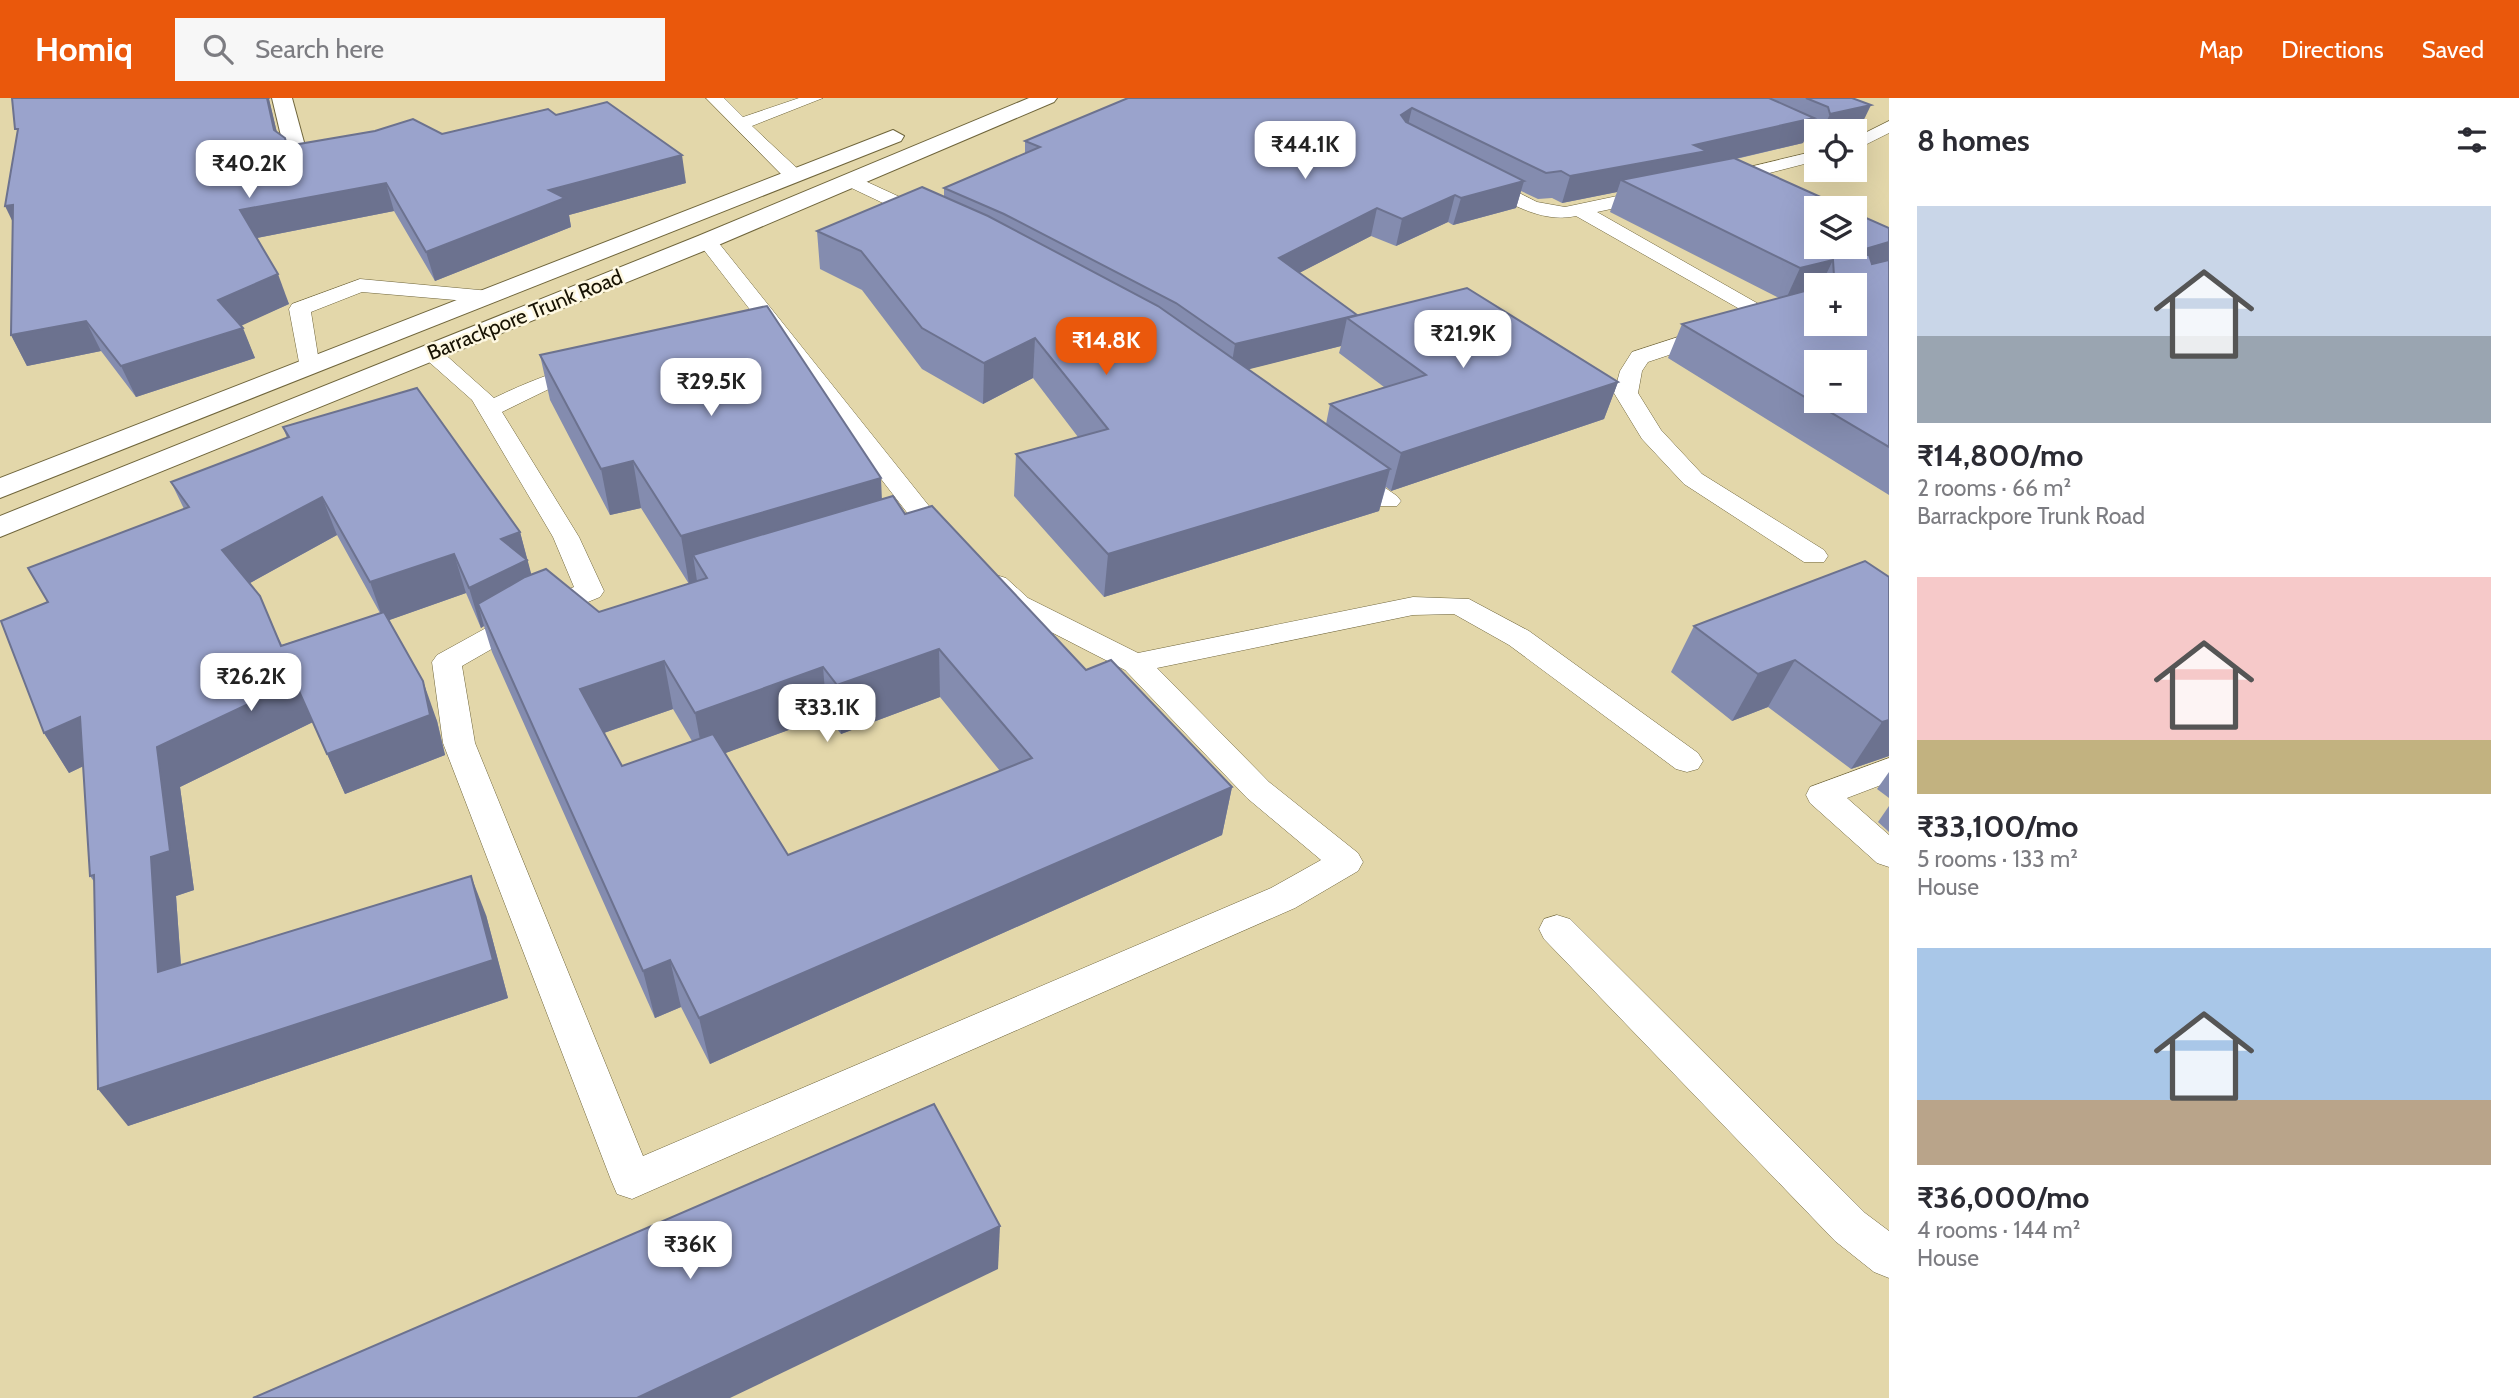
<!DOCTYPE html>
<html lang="en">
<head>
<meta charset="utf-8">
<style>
	:root { --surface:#fff; --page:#f7f7f7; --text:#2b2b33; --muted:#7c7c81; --accent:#ea580c }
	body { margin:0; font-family:Cabin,sans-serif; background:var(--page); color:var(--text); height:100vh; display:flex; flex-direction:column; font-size:26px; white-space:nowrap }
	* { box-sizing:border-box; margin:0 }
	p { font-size:23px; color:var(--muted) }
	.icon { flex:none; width:38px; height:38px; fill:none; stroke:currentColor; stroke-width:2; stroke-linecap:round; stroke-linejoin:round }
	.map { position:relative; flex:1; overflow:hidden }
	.sheet { display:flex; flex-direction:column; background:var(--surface); width:630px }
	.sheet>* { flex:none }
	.controls { position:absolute; left:1804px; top:21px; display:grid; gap:14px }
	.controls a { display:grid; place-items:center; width:63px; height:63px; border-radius:0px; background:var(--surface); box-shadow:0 7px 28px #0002; font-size:35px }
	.price { position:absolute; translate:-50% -60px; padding:0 16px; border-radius:14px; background:#fff; color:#222; font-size:23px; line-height:46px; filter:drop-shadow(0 2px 4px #0008) }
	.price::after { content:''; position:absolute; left:50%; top:42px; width:21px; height:16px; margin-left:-10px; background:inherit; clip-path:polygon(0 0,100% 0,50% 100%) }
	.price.selected { background:var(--accent); color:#fff }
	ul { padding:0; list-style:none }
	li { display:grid; align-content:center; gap:14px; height:371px; padding:0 28px }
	li span { display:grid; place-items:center; height:217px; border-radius:0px; color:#555 }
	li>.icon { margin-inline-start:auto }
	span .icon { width:126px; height:126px; fill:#fffc; stroke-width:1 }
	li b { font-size:30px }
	h2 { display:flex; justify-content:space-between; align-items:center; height:84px; padding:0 28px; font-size:30px }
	header { display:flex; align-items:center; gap:42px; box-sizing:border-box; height:98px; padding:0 35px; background:var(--accent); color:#fff }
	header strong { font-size:33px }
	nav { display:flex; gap:38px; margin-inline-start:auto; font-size:24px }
	.search { width:490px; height:63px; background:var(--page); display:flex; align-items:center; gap:18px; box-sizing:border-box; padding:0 24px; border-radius:0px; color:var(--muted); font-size:26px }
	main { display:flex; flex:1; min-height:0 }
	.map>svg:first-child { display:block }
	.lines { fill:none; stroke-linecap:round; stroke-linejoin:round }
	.lane-casing { stroke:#6f653b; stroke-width:1 }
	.street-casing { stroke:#6f653b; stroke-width:2 }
	.primary-casing { stroke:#6f653b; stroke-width:2 }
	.lane { fill:#fff; fill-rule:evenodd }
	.street { fill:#fff; fill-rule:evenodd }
	.primary { fill:#fff; fill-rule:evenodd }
	.wall { fill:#848caf; fill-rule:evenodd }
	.shaded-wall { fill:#6c728f }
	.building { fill:#9aa3cc; stroke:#6c728f; stroke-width:2; fill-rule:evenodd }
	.labels { text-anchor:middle; stroke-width:5; stroke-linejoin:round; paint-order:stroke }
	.far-street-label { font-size:21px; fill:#171203; stroke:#fef8e1 }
</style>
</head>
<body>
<header>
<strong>Homiq</strong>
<div class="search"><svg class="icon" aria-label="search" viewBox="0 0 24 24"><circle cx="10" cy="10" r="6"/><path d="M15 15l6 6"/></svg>Search here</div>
<nav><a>Map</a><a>Directions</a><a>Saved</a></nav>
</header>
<main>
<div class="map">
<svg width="1889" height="1300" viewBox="0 0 1889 1300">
	<rect width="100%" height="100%" fill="#e3d7aa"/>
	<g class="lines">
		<defs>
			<g id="lane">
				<path d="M706,0h18l19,19 56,-19h24l-71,28 48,45 2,4 -2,4h-14z"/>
				<path d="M1889,23v12l-34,17v-12z"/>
				<path d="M1816,53v10l-93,24 -9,-6 2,-4z"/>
				<path d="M1482,76l55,28 28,5 90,-19 7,2 2,4 -2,4 -65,14 181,103 -3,5h-16l-183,-104c-36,8 -70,-15 -101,-32l-2,-4z"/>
				<path d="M852,77l85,39 3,4 -3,4h-14l-78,-37 -2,-4z"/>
				<path d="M707,137l7,2 223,279 23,23 -4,6h-18l-19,-17 -219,-283 -3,-4z"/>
				<path d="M360,181l130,12 11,6 -11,6 -128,-11 -51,20 9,56 -11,7 -8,-2 -12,-64 3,-5z"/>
				<path d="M1715,227l11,7 -3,5 -75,25 -6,9 -4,22 23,37 41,44 122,76 4,6 -4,6h-20l-120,-78 -42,-45 -28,-46 6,-22 12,-19z"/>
				<path d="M431,249l8,2 55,49c31,-15 61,-27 94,-35l11,7 -3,5 -47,14 -47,23 77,125 25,54 -4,6 -63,26 -75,43 13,77 168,413 628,-268 50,-28 -74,-62 -122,-128 -117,-60 -26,-26 4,-6 10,-3 10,3 22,20 110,55 275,-56 56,2 60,32 169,122 5,8 -5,8 -11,3 -11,-3 -167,-124 -55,-31 -41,1 -256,53 112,114 89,71 5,9 -5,9 -63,37 -663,291 -15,-5 -6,-14 -168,-437 -11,-81 5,-7 80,-44 57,-24 -21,-50 -81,-137 -52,-46z"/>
				<path d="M1349,368l9,3 39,27 4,5 -4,5h-18l-39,-27 -4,-5 4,-5z"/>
				<path d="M1889,660v24l-42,16 42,37v32l-12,-4 -67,-60 -4,-8 4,-8z"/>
				<path d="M1557,817l13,4 295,294 24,18v47l-15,-6 -39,-31 -291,-302 -5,-10 5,-10z"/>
			</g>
			<path id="street" d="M272,0h20l16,59 -3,5 -8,2 -11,-7z"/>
			<g id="primary">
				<path d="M1029,0h28l-3,4 -338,144 -716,291v-21l698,-280z"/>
				<path d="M893,32l11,6 -3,5 -901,357v-20z"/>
			</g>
		</defs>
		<use href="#lane" class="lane-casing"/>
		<use href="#street" class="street-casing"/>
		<use href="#primary" class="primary-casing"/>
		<use href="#lane" class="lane"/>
		<use href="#street" class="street"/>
		<use href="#primary" class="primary"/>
	</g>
	<g class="wall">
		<path d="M1128,0h724l7,32 -4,1h-39v1l-7,-3 -6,14 -67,16 153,69v267l-221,-137 14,-34 97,-26 -169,-86 7,-20 -55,11 -10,-5 -14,1 -17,-8 -5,17 -63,17 -5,-3 -52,24 -25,-10 -72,37 57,43 262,66 -14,37 -213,72 -5,-4 -7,24 -275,86 -90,-101 2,-42 62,-17 -45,-59 -50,26 -61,-35 -60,-79 -42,-21 -3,-38 127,-34v-9l81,-34v-13zM1816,187h39l-39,39zM1341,248l-2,7 45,34 -54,17 -4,20 -78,-55z"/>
		<path d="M269,1l8,34 10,12 155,-11 114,-19 130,68 -117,32 2,12 -136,54 -41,-70 -137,27 32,66 -48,21 14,33 -119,39 -35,-46 -74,15 -16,-31 2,-113z"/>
		<path d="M540,257l342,145 23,14 181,156 146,117 -10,48 -512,229 -29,-57 -26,11 -163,-366 -8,-26 -3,2 -15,-35 -77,27 48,101 8,34 -100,39 -32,-72 -133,65 14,103 -18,6 5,69 305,-50 22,83 -380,128 -33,-243 -5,-7 -7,-110 -14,7 -25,-40 140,-224 -13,-27 116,-44 -4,-11 237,105 11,43 68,37 90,-28 -48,-76 -31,7 -60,-115zM337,437l43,78 -98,32 -32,-62zM940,599l60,74 -212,84 -63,-102 102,-37 14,18zM673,611l19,32 -70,25 -18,-33z"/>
		<path d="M1889,479v179l-38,13 -83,-62 -36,14 -61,-49 23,-46z"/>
		<path d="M1889,674v26l-12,-9z"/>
		<path d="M1889,708v26l-11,-10z"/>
	</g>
	<g class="shaded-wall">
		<path d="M267,0h4l-2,1 14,59 -9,-28z"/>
		<path d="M1871,7l-12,25 -4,1h-33l8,-17z"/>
		<path d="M1412,10l-6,26 -5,-19z"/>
		<path d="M1814,20l-11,25 -103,24 -79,13 -4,12 -55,11 8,-27 124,-31z"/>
		<path d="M682,57l4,28 -117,32 2,12 -136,54 -9,-29 123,-62z"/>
		<path d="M1524,83l-8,27 -63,17 8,-27z"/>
		<path d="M386,85l8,28 -143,28 -11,-29z"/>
		<path d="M1455,97l-7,27 -52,24 6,-27z"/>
		<path d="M13,107l6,30 -14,-29z"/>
		<path d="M1377,110l-6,28 -97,50 5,-28z"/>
		<path d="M1889,144v27l-43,13 16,-32z"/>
		<path d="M1833,162l-12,25h-5v8l-31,8 15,-33z"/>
		<path d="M278,176l11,30 -59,27 -12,-31z"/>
		<path d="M1357,217l-10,3 -6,28 -111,28 5,-30z"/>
		<path d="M86,223l15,30 -74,15 -16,-31z"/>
		<path d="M243,230l12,30 -119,39 -15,-31z"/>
		<path d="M1035,240l-2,40 -50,26 1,-41z"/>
		<path d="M1618,284l-14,37 -213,72 10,-38z"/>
		<path d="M633,363l8,47 -31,7 -9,-46z"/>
		<path d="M1390,371l-11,42 -275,86 4,-43z"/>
		<path d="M881,380l2,47 -190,30 4,26 -8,3 -8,-48z"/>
		<path d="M322,399l15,38 -98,54 -17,-39z"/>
		<path d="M520,434l18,67 -60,5 6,22 -3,2 -12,-40 32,-49z"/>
		<path d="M454,456l12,39 -82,29 -14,-40z"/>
		<path d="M939,551l1,48 -99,37 -4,-49z"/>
		<path d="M1795,562l-27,47 -36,14 26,-47z"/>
		<path d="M664,563l9,48 -81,28 -12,-48z"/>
		<path d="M823,569l4,49 -123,45 -9,-48z"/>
		<path d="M423,583l14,40 8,34 -100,39 -18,-40z"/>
		<path d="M295,584l18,40 -133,65 14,103 -18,6 8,114 -26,-38 -7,-115 6,-110z"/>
		<path d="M80,619l25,39 -36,17 -25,-40z"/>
		<path d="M1889,622v36l-38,13 31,-47z"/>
		<path d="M1232,689l-10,48 -512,229 -11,-46z"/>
		<path d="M471,778l15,39 22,83 -380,128 -30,-37z"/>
		<path d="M670,862l11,47 -26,11 -12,-47z"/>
		<path d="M1000,1128l-2,43 -268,129h-93z"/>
	</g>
	<g class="building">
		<path d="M12,0h255l7,32 11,8 2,8 88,-15 38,-12 29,15 106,-25 8,6 51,-13 75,53 -133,35 16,8 -139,54 -40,-69 -146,27 38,64 -60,26 25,28 -122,38 -35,-45 -75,14 2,-130 -8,1 13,-77h-3z"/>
		<path d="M1128,0h641l45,20 -120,27 13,6 -137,25 -9,-5 -15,2 -134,-65 -11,7 5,7 118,59 -63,17 -6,-3 -53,24 -25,-11 -98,50 78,57 -122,29 -59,-41 -172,-89 -60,-26 96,-41 -15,-6z"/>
		<path d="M1806,0h46l19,7 -41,9 -2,-7z"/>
		<path d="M1734,60l111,50h-29v39h39v-34l34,15v14l-27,8 1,5h6l3,9 17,-4v187l-207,-123 134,-36v36h39v-39h-27l4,-1 -8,-4 10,-4 -1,-16 -33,8 -179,-88zM1816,264h39v39h-39z"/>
		<path d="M922,89l66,29 170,90 232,163 -282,85 -92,-100 92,-25 -73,-91 -51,25 -62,-35 -61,-77 -44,-20z"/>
		<path d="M1467,190l151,94 -217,71 -71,-49 96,-29 -79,-57z"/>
		<path d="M767,208l114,172 -200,58 -48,-75 -32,8 -61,-114z"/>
		<path d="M417,290l103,144 -19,7 26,21 -58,28 -15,-34 -84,28 -48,-85 -100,53 38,46 21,50 103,-34 39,69 7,34 -103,39 -32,-72 -138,65 13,104 -19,6 7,115 313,-96 22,84 -395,129 -4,-214 -4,1 -10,-159 -36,16 -43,-112 47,-19 -20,-34 161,-61 -18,-25 118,-45 -6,-10z"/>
		<path d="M893,398l12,18 27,-8 154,164 25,-10 121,127 -533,231 -29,-58 -27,11 -165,-367 47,-27 21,-8 53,43 108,-34 -14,-23zM939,551l93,109 -244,97 -75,-121 -91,32 -42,-77 84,-28 31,52 128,-46 14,18z"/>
		<path d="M1865,463l24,16v143l-7,2 -87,-62 -37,14 -64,-48z"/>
		<path d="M934,1006l66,122 -363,172h-384z"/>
	</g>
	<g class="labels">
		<g class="far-street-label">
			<text transform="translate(525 217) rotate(-22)" y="7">Barrackpore Trunk Road</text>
		</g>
	</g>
</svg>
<div class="controls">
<a><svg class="icon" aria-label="locate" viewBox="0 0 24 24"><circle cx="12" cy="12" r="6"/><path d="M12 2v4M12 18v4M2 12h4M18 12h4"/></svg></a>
<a><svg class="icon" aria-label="layers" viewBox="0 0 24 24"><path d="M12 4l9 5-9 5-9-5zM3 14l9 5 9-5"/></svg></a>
<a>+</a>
<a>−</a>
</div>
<b class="price" style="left:1305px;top:83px">₹44.1K</b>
<b class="price" style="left:249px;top:102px">₹40.2K</b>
<b class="price" style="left:1463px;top:272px">₹21.9K</b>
<b class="price selected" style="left:1106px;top:279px">₹14.8K</b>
<b class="price" style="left:711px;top:320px">₹29.5K</b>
<b class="price" style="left:251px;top:615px">₹26.2K</b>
<b class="price" style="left:827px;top:646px">₹33.1K</b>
<b class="price" style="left:690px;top:1183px">₹36K</b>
</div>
<section class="sheet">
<h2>8 homes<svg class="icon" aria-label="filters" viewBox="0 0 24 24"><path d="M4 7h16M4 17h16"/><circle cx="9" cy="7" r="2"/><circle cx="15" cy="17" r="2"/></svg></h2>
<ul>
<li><span style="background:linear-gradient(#c9d6e8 60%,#9aa5b1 0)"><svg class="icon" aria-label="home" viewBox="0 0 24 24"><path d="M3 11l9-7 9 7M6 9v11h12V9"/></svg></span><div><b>₹14,800/mo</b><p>2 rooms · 66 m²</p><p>Barrackpore Trunk Road</p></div></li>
<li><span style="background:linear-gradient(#f6c9c9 75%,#c2b280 0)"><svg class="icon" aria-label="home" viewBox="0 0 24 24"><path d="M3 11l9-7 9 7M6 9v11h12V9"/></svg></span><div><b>₹33,100/mo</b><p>5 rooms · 133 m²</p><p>House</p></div></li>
<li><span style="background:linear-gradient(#a9c7e8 70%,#b9a48a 0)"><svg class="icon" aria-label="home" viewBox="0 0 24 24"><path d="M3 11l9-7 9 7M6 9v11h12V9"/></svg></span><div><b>₹36,000/mo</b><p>4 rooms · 144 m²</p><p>House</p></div></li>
</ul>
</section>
</main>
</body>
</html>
